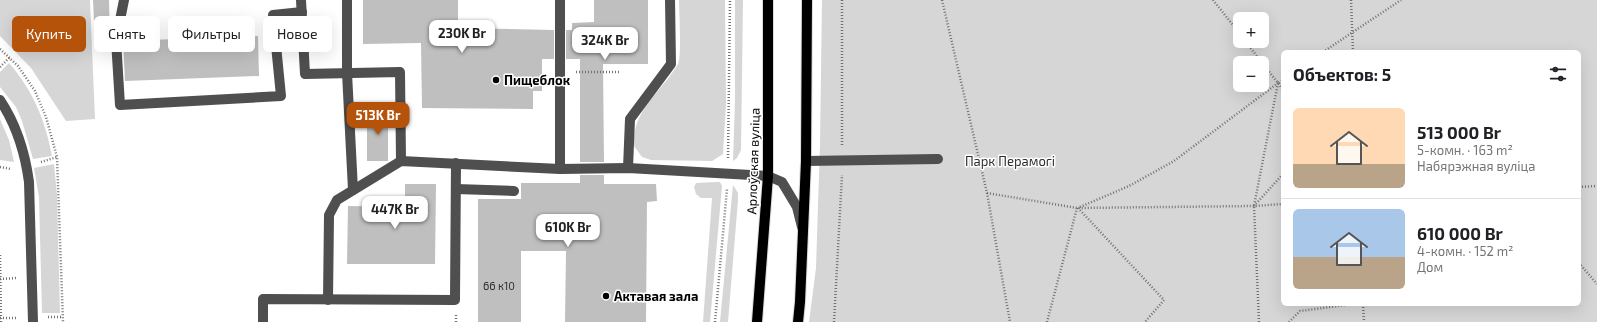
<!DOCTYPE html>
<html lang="ru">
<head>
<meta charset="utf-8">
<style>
	:root { --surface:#fff; --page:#f2f2f2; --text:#202124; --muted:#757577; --line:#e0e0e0; --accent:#b45309 }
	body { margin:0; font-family:"Exo 2",sans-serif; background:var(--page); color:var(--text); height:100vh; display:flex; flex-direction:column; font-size:15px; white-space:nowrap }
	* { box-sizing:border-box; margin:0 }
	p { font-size:13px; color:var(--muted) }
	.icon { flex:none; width:22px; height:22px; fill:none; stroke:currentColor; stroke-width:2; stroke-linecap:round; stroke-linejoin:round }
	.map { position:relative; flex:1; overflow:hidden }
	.drawer { position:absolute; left:1281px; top:50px; width:300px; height:256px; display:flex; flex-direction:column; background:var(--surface); border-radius:6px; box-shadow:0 4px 16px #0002 }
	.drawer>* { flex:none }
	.hud { position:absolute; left:12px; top:16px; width:380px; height:36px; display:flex; gap:8px }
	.fabs { position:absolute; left:1233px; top:12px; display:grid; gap:8px }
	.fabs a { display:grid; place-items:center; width:36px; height:36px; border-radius:6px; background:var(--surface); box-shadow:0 4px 16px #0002; font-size:20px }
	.price { position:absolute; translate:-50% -34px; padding:0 9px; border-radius:8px; background:#fff; color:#222; font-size:13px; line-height:26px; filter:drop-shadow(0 1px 2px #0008) }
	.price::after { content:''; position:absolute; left:50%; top:24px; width:12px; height:9px; margin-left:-6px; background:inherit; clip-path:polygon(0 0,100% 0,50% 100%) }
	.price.selected { background:var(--accent); color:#fff }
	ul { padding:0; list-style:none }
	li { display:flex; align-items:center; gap:12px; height:100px; padding:0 12px }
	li+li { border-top:1px solid var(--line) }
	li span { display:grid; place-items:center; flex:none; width:112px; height:80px; border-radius:6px; color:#555 }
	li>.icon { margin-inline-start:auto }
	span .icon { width:48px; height:48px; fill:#fffc; stroke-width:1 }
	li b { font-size:17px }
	h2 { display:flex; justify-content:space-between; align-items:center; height:48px; padding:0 12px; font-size:17px }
	.chip { padding:0 14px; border-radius:6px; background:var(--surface); box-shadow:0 4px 16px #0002; font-size:14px; line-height:36px }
	.chip.selected { background:var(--accent); color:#fff }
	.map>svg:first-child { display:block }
	.green { fill:#d6d6d6; fill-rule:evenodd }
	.building { fill:#bfbfbf }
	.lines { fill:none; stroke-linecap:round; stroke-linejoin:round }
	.major-casing { stroke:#dbdbdb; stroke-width:12 }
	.path { stroke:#717171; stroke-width:2.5; stroke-dasharray:1 2; stroke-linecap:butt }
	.minor { stroke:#4f4f4f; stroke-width:10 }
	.major { stroke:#000; stroke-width:10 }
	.poi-dot { fill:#000; stroke:#fff; stroke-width:1.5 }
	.labels { text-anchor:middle; stroke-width:3; stroke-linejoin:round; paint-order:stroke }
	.number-label { font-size:11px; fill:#303030 }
	.poi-label { font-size:13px; font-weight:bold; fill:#000; stroke:#fff; text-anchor:start }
	.street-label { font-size:13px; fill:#000; stroke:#fff }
	.park-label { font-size:13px; fill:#2d2d2d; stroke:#fff }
</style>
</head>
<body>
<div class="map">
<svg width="1597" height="322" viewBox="0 0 1597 322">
	<rect width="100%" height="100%" fill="#fff"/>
	<g class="green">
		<path d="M0,0h90l5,119 -29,2 -35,-53 -31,-32z"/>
		<path d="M679,0h46l1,104 -3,50 -11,7 -61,-1 -9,-3 -8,-11c-2,-37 27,-53 44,-82 4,-8 1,-52 1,-64z"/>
		<path d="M735,0h8l-2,150 -4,8 -4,3 2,-61z"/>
		<path d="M822,0h775v322h-788l7,-54 4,-123zM1240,19h22v22h-22zM1283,52h296v252h-296zM1240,63h22v22h-22z"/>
		<path d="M9,63c24,28 36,56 43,93l-19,3 -11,-38 -6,-14 -16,-20v-15z"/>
		<path d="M0,119l9,21 5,22 -14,-2z"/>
		<path d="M54,164l3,31 3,118h-18l-3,-116 -5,-29z"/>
		<path d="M716,182h4l2,4 -12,136h-7l9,-124h-11l-5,-4 -2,-7 2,-4z"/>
		<path d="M733,185l5,8v7l-10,122h-8z"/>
	</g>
	<g class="building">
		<path d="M93,0h16l1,42 -15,1z"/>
		<path d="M363,0h95v28l96,2v29h-12v32h-9v18l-111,-1 -1,-65 -58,1z"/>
		<path d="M594,0h54v64h-45l1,98h-24v-103h-14v-29h6v-7l22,-1z"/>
		<path d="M258,36l1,40 -134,5 -2,-40z"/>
		<rect x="367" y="111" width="21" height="50"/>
		<path d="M580,175h24v9h52l1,17 -10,1 -1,120h-81l1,-71h-45v71h-43v-123h43v-16h59z"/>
		<path d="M405,184h31l-1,80h-88l1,-58 57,1z"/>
	</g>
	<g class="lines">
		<defs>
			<g id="major">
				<path d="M757,322l11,-146v-176"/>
				<path d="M798,322l2,-20 6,-141 1,-161"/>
			</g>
		</defs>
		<use href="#major" class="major-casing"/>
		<g class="path">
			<path d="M842,0v146"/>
			<path d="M942,0l45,193 23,129"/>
			<path d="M1213,0l27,34"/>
			<path d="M1351,0l2,52"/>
			<path d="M1245,41l33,42 5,-3"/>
			<path d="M0,49l18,17 17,25 11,26 11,40 6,165"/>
			<path d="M1323,52l78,-52"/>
			<path d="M0,67l10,-10"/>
			<path d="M576,72h43"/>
			<path d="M1279,83l4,8"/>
			<path d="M728,158l2,-158"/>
			<path d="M41,162l16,-5"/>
			<path d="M0,167l11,2"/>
			<path d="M1579,187l18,-1"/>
			<path d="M987,193l90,15 177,-2 29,-2"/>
			<path d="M1254,206l29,-32"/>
			<path d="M1080,207l49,-21 45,-25 104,-78"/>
			<path d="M1078,208l86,92 -19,22"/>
			<path d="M0,255l1,67"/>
			<path d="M1579,263l18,21"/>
			<path d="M0,279l17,-1"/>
			<path d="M1363,304l1,18"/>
			<path d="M48,317h15"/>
			<path d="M0,318h17"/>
			<path d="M456,322v-7"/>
			<path d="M715,322l12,-133"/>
			<path d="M834,322l8,-147"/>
			<path d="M1047,322l30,-114"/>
			<path d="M1259,322l-5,-116 24,-123"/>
			<path d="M1289,322l11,-11 53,-7"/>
		</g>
		<g class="minor">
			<path d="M124,0l-8,40 4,65 161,-9 -8,-81 29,-3"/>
			<path d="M301,0l4,74 95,-2 1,89"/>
			<path d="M347,0v73l6,117"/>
			<path d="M560,0v169"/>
			<path d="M0,100c16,24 25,52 29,82l4,140"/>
			<path d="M806,161l132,-2"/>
			<path d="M628,168l2,-49 41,-55 -1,-64"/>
			<path d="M456,189l58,2"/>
			<path d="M328,300l1,-85 8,-15 64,-39 159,8 68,-1 140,8 14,6 15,25 5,20"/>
			<path d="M263,322v-23l192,1 1,-137"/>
		</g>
		<use href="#major" class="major"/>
	</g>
	<g class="poi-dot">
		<circle cx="496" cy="80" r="4"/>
		<circle cx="606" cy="296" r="4"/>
	</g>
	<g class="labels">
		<g class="number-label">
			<text x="499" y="290">66 к10</text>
		</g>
		<g class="poi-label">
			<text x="504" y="85">Пищеблок</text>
			<text x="614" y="301">Актавая зала</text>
		</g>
		<g class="street-label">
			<text transform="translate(753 161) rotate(-88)" y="5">Арлоўская вуліца</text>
		</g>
		<g class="park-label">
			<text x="1010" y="166">Парк Перамогі</text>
		</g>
	</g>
</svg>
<div class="fabs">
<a>+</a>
<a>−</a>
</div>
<b class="price" style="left:462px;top:54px">230K Br</b>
<b class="price" style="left:605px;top:61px">324K Br</b>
<b class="price selected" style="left:378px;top:136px">513K Br</b>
<b class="price" style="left:395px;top:230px">447K Br</b>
<b class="price" style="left:568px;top:248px">610K Br</b>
<div class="hud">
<a class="chip selected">Купить</a>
<a class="chip">Снять</a>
<a class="chip">Фильтры</a>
<a class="chip">Новое</a>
</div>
<section class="drawer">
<h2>Объектов: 5<svg class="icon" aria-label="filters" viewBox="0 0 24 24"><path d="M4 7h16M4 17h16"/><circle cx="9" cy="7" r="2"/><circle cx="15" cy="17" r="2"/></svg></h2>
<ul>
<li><span style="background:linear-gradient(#ffd9b3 70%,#b9a48a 0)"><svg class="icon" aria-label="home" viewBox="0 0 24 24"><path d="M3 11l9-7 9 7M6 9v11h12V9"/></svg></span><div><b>513 000 Br</b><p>5-комн. · 163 m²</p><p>Набярэжная вуліца</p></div></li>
<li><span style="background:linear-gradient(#a9c7e8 60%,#b9a48a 0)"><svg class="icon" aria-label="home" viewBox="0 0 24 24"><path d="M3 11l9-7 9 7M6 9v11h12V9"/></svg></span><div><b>610 000 Br</b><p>4-комн. · 152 m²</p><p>Дом</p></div></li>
</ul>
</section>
</div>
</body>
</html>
